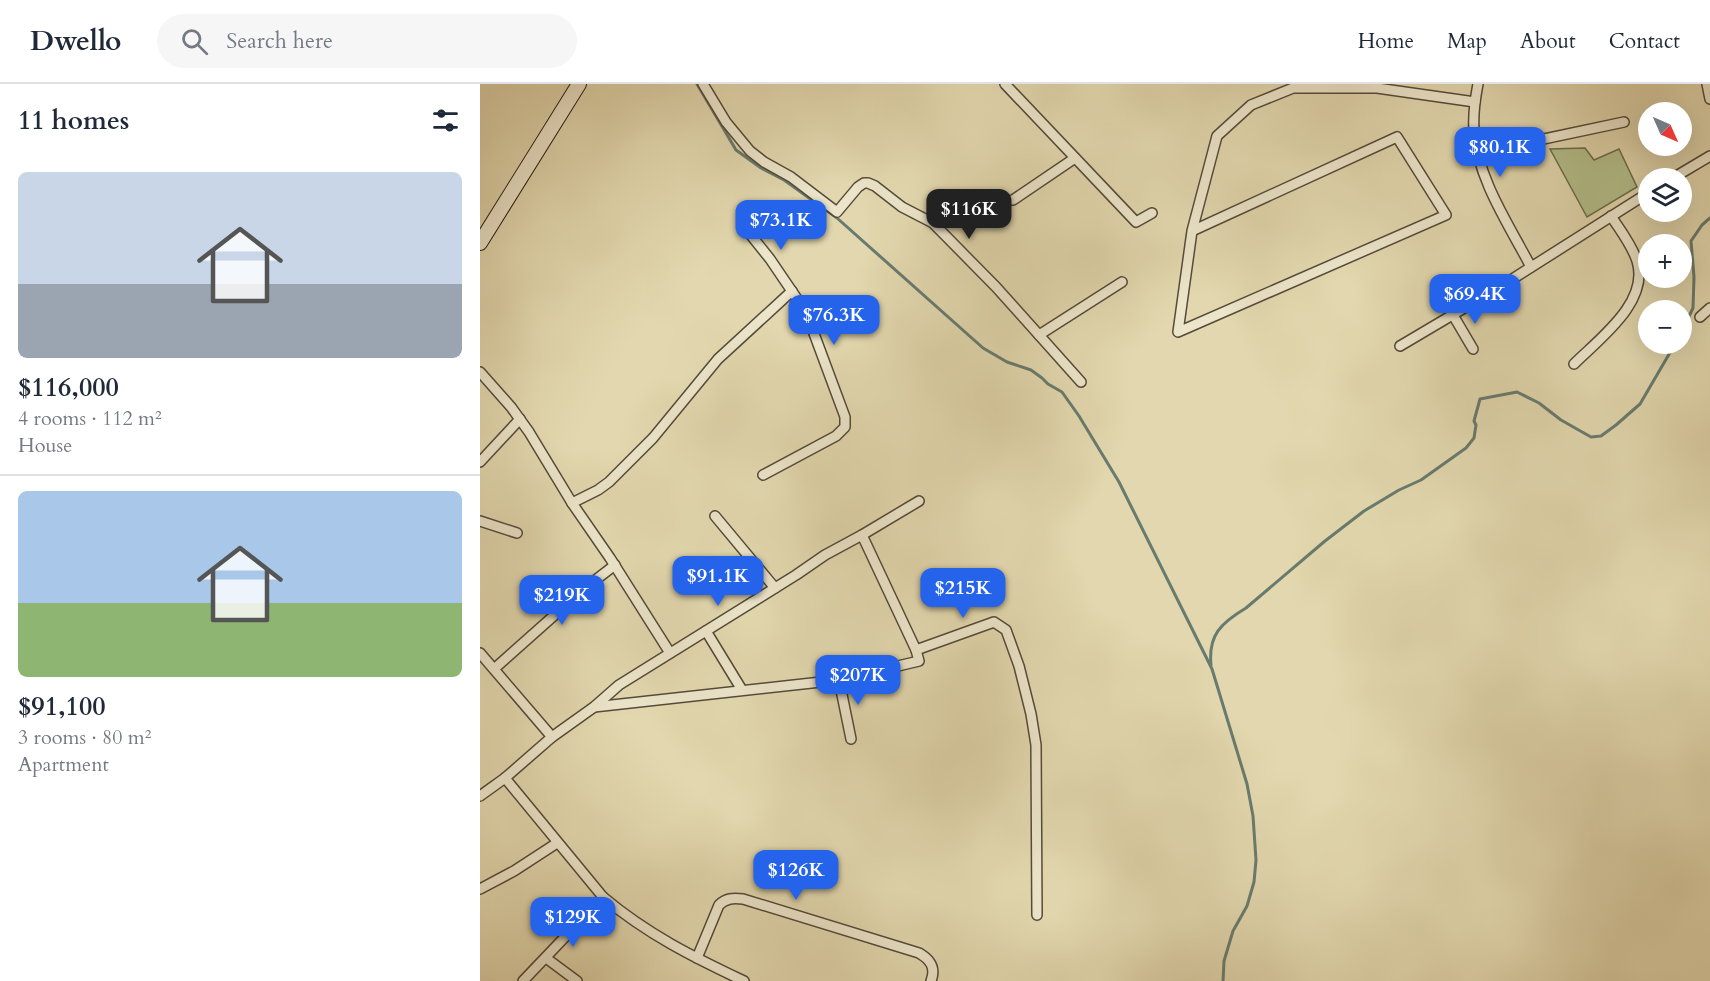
<!DOCTYPE html>
<html lang="en">
<head>
<meta charset="utf-8">
<style>
	:root { --surface:#fff; --page:#f6f6f7; --text:#1f2937; --muted:#747a83; --line:#e0e1e3; --accent:#2563eb }
	body { margin:0; font-family:Cardo,serif; background:var(--page); color:var(--text); height:100vh; display:flex; flex-direction:column; font-size:22px; white-space:nowrap }
	* { box-sizing:border-box; margin:0 }
	p { font-size:20px; color:var(--muted) }
	.icon { flex:none; width:33px; height:33px; fill:none; stroke:currentColor; stroke-width:2; stroke-linecap:round; stroke-linejoin:round }
	.map { position:relative; flex:1; overflow:hidden }
	.details { display:flex; flex-direction:column; background:var(--surface); width:480px }
	.details>* { flex:none }
	.needle { width:39px; rotate:135deg }
	.fabs { position:absolute; left:1158px; top:18px; display:grid; gap:12px }
	.fabs a { display:grid; place-items:center; width:54px; height:54px; border-radius:50%; background:var(--surface); box-shadow:0 6px 24px #0002; font-size:30px }
	.price { position:absolute; translate:-50% -51px; padding:0 14px; border-radius:12px; background:var(--accent); color:#fff; font-size:20px; line-height:39px; filter:drop-shadow(0 2px 3px #0008) }
	.price::after { content:''; position:absolute; left:50%; top:36px; width:18px; height:14px; margin-left:-9px; background:inherit; clip-path:polygon(0 0,100% 0,50% 100%) }
	.price.selected { background:#222; color:#fff }
	ul { padding:0; list-style:none }
	li { display:grid; align-content:center; gap:12px; height:318px; padding:0 18px }
	li+li { border-top:2px solid var(--line) }
	li span { display:grid; place-items:center; height:186px; border-radius:9px; color:#555 }
	li>.icon { margin-inline-start:auto }
	span .icon { width:108px; height:108px; fill:#fffc; stroke-width:1 }
	li b { font-size:26px }
	h2 { display:flex; justify-content:space-between; align-items:center; height:72px; padding:0 18px; font-size:26px }
	header { display:flex; align-items:center; gap:36px; box-sizing:border-box; height:84px; padding:0 30px; background:var(--surface); border-bottom:2px solid var(--line) }
	header strong { font-size:28px }
	nav { display:flex; gap:33px; margin-inline-start:auto; font-size:21px }
	.search { width:420px; height:54px; background:var(--page); display:flex; align-items:center; gap:15px; box-sizing:border-box; padding:0 21px; border-radius:33px; color:var(--muted); font-size:22px }
	main { display:flex; flex:1; min-height:0 }
	.map>svg:first-child { display:block }
	.green { fill:#b3be8a; stroke:#6c6d4e; stroke-width:1.5 }
	.lines { fill:none; stroke-linecap:round; stroke-linejoin:round }
	.stream { stroke:#687b6f; stroke-width:3 }
	.street-casing { stroke:#544b3a; stroke-width:12 }
	.secondary-casing { stroke:#241c13; stroke-width:16 }
	.street { stroke:#ece5ca; stroke-width:9 }
	.secondary { stroke:#ece5ca; stroke-width:14 }
</style>
</head>
<body>
<header>
<strong>Dwello</strong>
<div class="search"><svg class="icon" aria-label="search" viewBox="0 0 24 24"><circle cx="10" cy="10" r="6"/><path d="M15 15l6 6"/></svg>Search here</div>
<nav><a>Home</a><a>Map</a><a>About</a><a>Contact</a></nav>
</header>
<main>
<section class="details">
<h2>11 homes<svg class="icon" aria-label="filters" viewBox="0 0 24 24"><path d="M4 7h16M4 17h16"/><circle cx="9" cy="7" r="2"/><circle cx="15" cy="17" r="2"/></svg></h2>
<ul>
<li><span style="background:linear-gradient(#c9d6e8 60%,#9aa5b1 0)"><svg class="icon" aria-label="home" viewBox="0 0 24 24"><path d="M3 11l9-7 9 7M6 9v11h12V9"/></svg></span><div><b>$116,000</b><p>4 rooms · 112 m²</p><p>House</p></div></li>
<li><span style="background:linear-gradient(#a9c7e8 60%,#8fb573 0)"><svg class="icon" aria-label="home" viewBox="0 0 24 24"><path d="M3 11l9-7 9 7M6 9v11h12V9"/></svg></span><div><b>$91,100</b><p>3 rooms · 80 m²</p><p>Apartment</p></div></li>
</ul>
</section>
<div class="map">
<svg width="1230" height="897" viewBox="0 0 1230 897">
	<rect width="100%" height="100%" fill="#e2d7ae"/>
	<filter id="stains"><feTurbulence type="fractalNoise" baseFrequency=".00333" numOctaves="4"/><feColorMatrix values="0 0 0 0 .2 0 0 0 0 .09 0 0 0 0 .02 0 0 0 .5 -.17"/></filter>
	<radialGradient id="worn" r=".72"><stop offset=".6" stop-color="#630" stop-opacity="0"/><stop offset="1" stop-color="#630" stop-opacity=".3"/></radialGradient>
	<path class="green" d="M1105,64l9,12 25,-11 18,38 -50,30 -37,-68z"/>
	<g class="lines">
		<g class="stream">
			<path d="M217,0l39,66 25,18 23,12 53,38 146,130 24,14 24,8 11,8 6,6 14,8 17,24 40,66 93,187 35,115 6,32 3,44 -2,22 -7,24 -14,25 -9,30 -1,20"/>
			<path d="M1202,247l11,-23 1,-31 -3,-36 11,-16 8,-7"/>
			<path d="M731,581c-3,-30 10,-42 35,-57l79,-67 39,-30 35,-21 22,-10 45,-32 8,-10 2,-13 -2,-4 6,-22 37,-7 22,11 22,17 30,17 10,-1 15,-11 24,-21 35,-60"/>
		</g>
		<defs>
			<g id="street">
				<path d="M223,0l23,38 24,29 14,11 27,15 46,35 21,-25 6,-4h4l7,3 27,21 31,16 63,64 85,95"/>
				<path d="M525,0l131,138 16,-9"/>
				<path d="M998,0c-3,15 -5,31 -4,46 3,48 35,95 57,137"/>
				<path d="M1227,0l3,15"/>
				<path d="M998,69l146,-31"/>
				<path d="M1193,94l37,-22"/>
				<path d="M533,116l62,-42"/>
				<path d="M266,145l24,30 36,53 39,105v10l-9,9 -73,39"/>
				<path d="M712,147l-14,101 268,-117 -49,-78 -205,94 25,-95 34,-31 42,-17h84l98,14"/>
				<path d="M973,231l20,34"/>
				<path d="M1220,233l10,-9"/>
				<path d="M559,251l83,-53"/>
				<path d="M920,262l103,-61 145,-92"/>
				<path d="M1094,280c25,-25 76,-62 63,-103 -5,-16 -17,-31 -26,-45"/>
				<path d="M0,288l31,35 18,25 43,71 38,55 60,95"/>
				<path d="M0,378l40,-43"/>
				<path d="M92,419l26,-13 11,-8 44,-44 65,-79 74,-68"/>
				<path d="M235,432l60,72"/>
				<path d="M0,437l37,12"/>
				<path d="M226,547l36,59"/>
				<path d="M436,566l78,-28 12,8 13,36 12,48 5,31 1,170"/>
				<path d="M0,569l72,84"/>
				<path d="M14,585l91,-81 30,-23"/>
				<path d="M359,596l12,59"/>
				<path d="M114,623l245,-27 80,-19 -3,-11 -54,-115"/>
				<path d="M25,694l98,119c44,37 90,60 141,84"/>
				<path d="M0,712l25,-18 47,-41 42,-30 25,-22 177,-110 29,-20 37,-20 57,-34"/>
				<path d="M0,805l34,-18 43,-28"/>
				<path d="M66,874l31,23"/>
				<path d="M217,874l22,-53c7,-7 14,-7 24,-6l176,54c12,7 17,15 12,28"/>
				<path d="M43,897l80,-84"/>
			</g>
			<path id="secondary" d="M0,159l99,-159"/>
		</defs>
		<use href="#street" class="street-casing"/>
		<use href="#secondary" class="secondary-casing"/>
		<use href="#street" class="street"/>
		<use href="#secondary" class="secondary"/>
	</g>
	<rect width="100%" height="100%" filter="url(#stains)"/>
	<rect width="100%" height="100%" fill="url(#worn)"/>
</svg>
<div class="fabs">
<a><svg class="needle" viewBox="-14 -14 28 28"><path d="M0-13l5 13h-10z" fill="#e53935"/><path d="M0 13l5-13h-10z" fill="#747a83"/></svg></a>
<a><svg class="icon" aria-label="layers" viewBox="0 0 24 24"><path d="M12 4l9 5-9 5-9-5zM3 14l9 5 9-5"/></svg></a>
<a>+</a>
<a>−</a>
</div>
<b class="price" style="left:1020px;top:94px">$80.1K</b>
<b class="price selected" style="left:489px;top:156px">$116K</b>
<b class="price" style="left:301px;top:167px">$73.1K</b>
<b class="price" style="left:995px;top:241px">$69.4K</b>
<b class="price" style="left:354px;top:262px">$76.3K</b>
<b class="price" style="left:238px;top:523px">$91.1K</b>
<b class="price" style="left:483px;top:535px">$215K</b>
<b class="price" style="left:82px;top:542px">$219K</b>
<b class="price" style="left:378px;top:622px">$207K</b>
<b class="price" style="left:316px;top:817px">$126K</b>
<b class="price" style="left:93px;top:864px">$129K</b>
</div>
</main>
</body>
</html>
